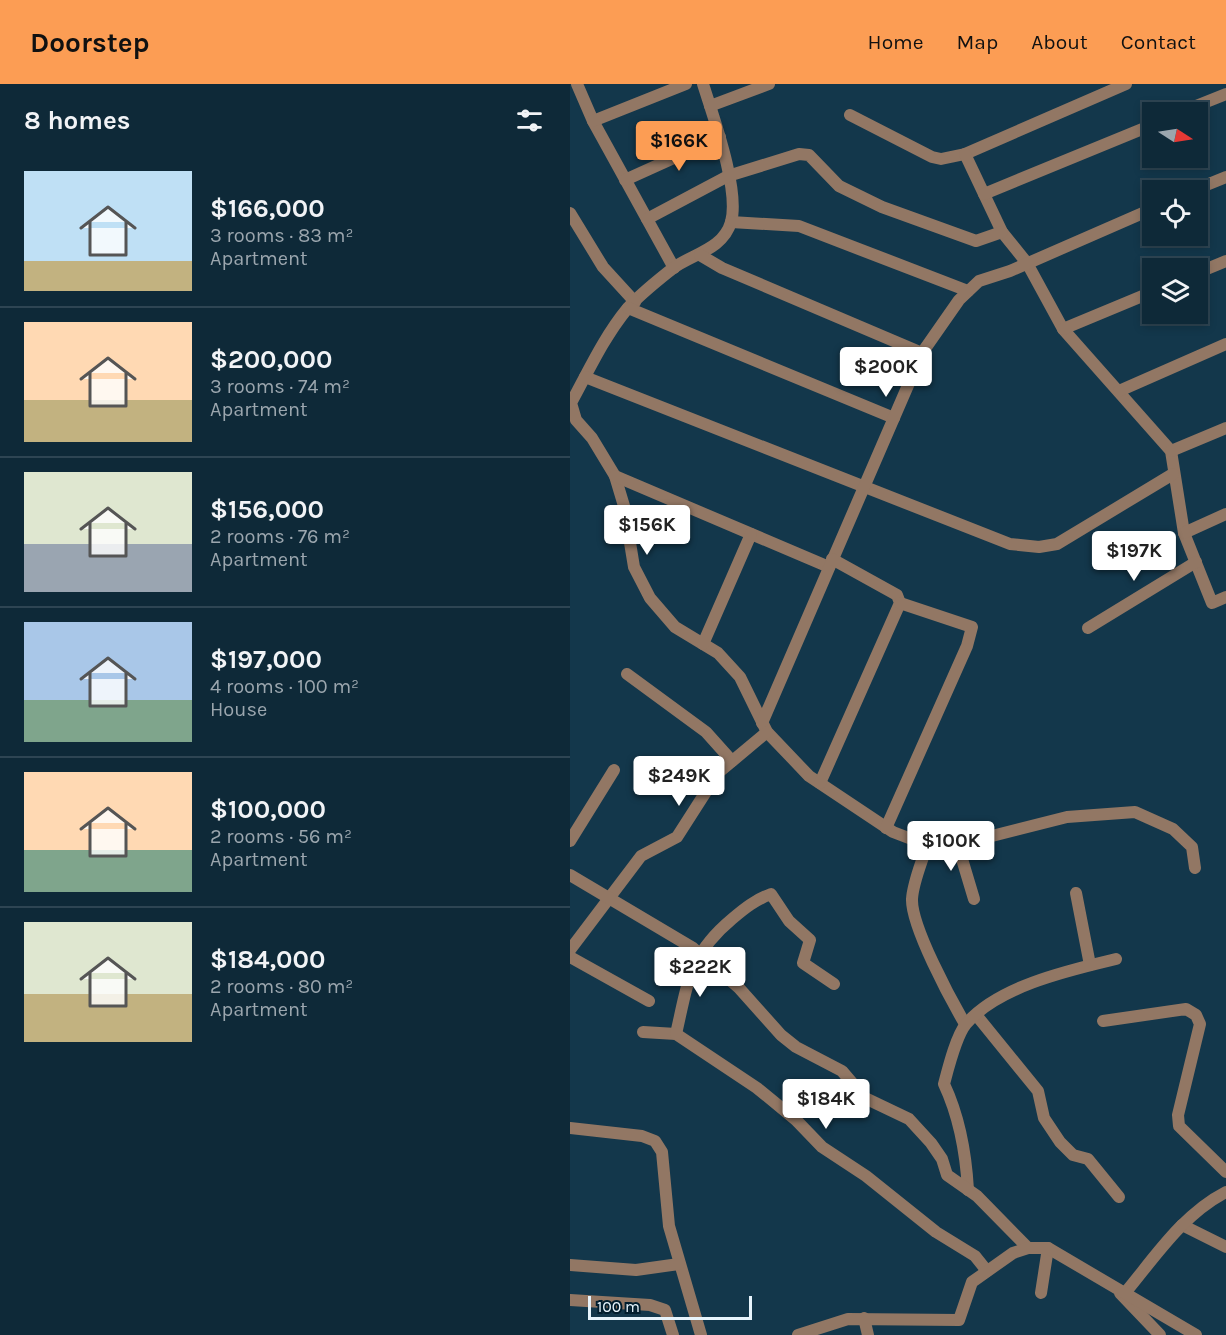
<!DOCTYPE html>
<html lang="en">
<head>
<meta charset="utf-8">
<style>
	:root { --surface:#0e2938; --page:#1c3543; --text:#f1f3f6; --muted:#9ba6ae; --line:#2e4553; --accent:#fc9d54 }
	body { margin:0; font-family:Karla,sans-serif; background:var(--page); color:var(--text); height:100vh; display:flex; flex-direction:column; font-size:22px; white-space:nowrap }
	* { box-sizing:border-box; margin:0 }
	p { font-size:20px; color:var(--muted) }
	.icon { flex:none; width:33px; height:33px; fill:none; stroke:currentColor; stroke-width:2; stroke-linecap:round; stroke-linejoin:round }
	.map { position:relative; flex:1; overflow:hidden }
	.panel { display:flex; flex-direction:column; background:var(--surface); width:570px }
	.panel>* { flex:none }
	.needle { width:39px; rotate:102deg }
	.buttons { position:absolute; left:572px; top:18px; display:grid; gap:12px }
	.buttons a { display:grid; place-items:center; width:66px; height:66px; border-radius:0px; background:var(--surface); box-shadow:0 3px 9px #0003,0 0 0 2px var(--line); font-size:30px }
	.scale { position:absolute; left:18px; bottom:15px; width:164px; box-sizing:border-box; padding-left:6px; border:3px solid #e7f4fc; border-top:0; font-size:16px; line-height:21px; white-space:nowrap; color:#e7f4fc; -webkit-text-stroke:4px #011d2d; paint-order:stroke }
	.price { position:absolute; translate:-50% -51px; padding:0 14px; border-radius:6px; background:#fff; color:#222; font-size:20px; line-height:39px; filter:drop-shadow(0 2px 3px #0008) }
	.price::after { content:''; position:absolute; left:50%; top:36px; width:18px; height:14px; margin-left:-9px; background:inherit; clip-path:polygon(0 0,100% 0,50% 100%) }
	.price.selected { background:var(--accent); color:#111 }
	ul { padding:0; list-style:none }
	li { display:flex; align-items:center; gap:18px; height:150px; padding:0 24px }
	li+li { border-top:2px solid var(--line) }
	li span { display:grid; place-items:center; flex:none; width:168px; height:120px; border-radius:0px; color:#555 }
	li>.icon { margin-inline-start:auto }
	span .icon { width:72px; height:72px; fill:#fffc; stroke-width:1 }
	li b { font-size:26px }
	h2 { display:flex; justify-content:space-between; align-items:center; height:72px; padding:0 24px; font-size:26px }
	header { display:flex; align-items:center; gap:36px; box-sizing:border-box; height:84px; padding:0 30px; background:var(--accent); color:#111 }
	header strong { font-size:28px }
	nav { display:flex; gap:33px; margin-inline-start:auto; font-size:21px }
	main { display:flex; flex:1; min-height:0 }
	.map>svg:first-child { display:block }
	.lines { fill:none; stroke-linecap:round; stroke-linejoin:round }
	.minor { stroke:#927764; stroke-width:12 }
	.tertiary { stroke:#927764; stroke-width:12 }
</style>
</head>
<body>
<header>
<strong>Doorstep</strong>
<nav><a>Home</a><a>Map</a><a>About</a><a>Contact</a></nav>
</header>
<main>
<section class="panel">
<h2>8 homes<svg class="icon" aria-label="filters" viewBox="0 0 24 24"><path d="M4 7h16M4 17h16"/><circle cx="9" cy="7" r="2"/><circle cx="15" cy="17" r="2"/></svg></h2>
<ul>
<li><span style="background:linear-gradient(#bfe0f5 75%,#c2b280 0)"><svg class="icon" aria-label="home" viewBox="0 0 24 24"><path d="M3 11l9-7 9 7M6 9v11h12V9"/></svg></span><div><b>$166,000</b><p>3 rooms · 83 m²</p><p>Apartment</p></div></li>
<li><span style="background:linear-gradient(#ffd9b3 65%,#c2b280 0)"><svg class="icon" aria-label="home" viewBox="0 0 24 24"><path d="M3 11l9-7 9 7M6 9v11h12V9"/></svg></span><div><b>$200,000</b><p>3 rooms · 74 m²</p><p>Apartment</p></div></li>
<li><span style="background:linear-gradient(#dfe7d0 60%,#9aa5b1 0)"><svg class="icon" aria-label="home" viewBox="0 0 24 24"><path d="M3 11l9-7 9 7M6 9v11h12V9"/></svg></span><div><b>$156,000</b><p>2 rooms · 76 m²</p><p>Apartment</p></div></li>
<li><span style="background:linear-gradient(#a9c7e8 65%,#7fa58c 0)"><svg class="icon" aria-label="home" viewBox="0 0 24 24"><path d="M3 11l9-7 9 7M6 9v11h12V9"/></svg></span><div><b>$197,000</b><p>4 rooms · 100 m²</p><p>House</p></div></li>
<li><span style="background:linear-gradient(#ffd9b3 65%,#7fa58c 0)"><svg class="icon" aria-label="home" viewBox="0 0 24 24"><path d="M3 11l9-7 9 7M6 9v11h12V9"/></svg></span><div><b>$100,000</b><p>2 rooms · 56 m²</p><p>Apartment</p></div></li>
<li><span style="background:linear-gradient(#dfe7d0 60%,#c2b280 0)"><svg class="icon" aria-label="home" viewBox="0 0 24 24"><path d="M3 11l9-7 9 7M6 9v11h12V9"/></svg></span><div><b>$184,000</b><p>2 rooms · 80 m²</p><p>Apartment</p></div></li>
</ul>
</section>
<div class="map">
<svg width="656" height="1251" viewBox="0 0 656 1251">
	<rect width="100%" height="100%" fill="#13374b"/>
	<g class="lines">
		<g class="minor">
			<path d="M7,0l16,37 81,147"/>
			<path d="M133,0c10,32 37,106 28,138 -8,28 -40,32 -59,47 -15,12 -33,26 -45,40 -23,28 -39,63 -56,94l5,17 16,18 23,38 9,30 10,61 16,31 25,29 43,26 22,24 27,55 42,44 84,56 34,13"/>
			<path d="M140,22l59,-22"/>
			<path d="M611,28l45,-18"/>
			<path d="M280,31l82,42 9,2 24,-5 161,-70"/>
			<path d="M23,37l93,-37"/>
			<path d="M395,70l37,78 25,31 36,66 108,122 13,82 28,70 14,-6"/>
			<path d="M55,96l95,-43"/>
			<path d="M624,106l32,-13"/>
			<path d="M414,110l168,-69"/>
			<path d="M0,129l33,54 32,35"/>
			<path d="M77,135l81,-43 71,-22 10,1 30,31 43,21 94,34 26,-9"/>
			<path d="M161,138l68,4 169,65"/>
			<path d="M130,171l22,13 200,85"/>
			<path d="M627,189l29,-12"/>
			<path d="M58,224l266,110"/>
			<path d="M493,245l89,-37"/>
			<path d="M15,293l425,167 29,3 18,-3 116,-70"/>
			<path d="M549,307l107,-47"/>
			<path d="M601,367l55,-23"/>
			<path d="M45,392l214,91"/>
			<path d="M614,449l42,-19"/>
			<path d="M518,544l108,-66"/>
			<path d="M133,560l48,-110"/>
			<path d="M57,590l79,58 26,29"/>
			<path d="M192,639l160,-370 37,-53 20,-19 31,-10 142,-62"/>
			<path d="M250,699l80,-180 -3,-8 -65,-36"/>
			<path d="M316,744l81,-182 5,-19 -72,-24"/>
			<path d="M386,755l18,60"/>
			<path d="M0,757l44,-71"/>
			<path d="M506,809l14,72"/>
			<path d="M0,866l71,-94 36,-19 41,-64 49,-41"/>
			<path d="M0,873l79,44"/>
			<path d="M407,932l61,75 6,27 16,24 13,13 15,4 31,38"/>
			<path d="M533,937l83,-12 10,6 4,9 -22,91 1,11 47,46"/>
			<path d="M395,940c-14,-24 -54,-98 -53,-125 1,-17 10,-37 15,-54l29,-6 32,-2 79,-20 68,-5 38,17 19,18 3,21"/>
			<path d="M73,948l33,2 81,54 39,32 26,27 44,29 70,56 39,24 12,15"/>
			<path d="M106,950c12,-52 13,-79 56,-115 13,-11 23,-19 39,-25l18,27 21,19 -7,23 31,21"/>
			<path d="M0,1044l72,8 13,5 7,11 7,74 32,109"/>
			<path d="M398,1106c-2,-36 -8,-72 -24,-106 4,-15 12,-48 22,-60 32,-38 104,-54 150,-65"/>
			<path d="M612,1141l44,22"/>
			<path d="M0,1181l66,5 43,-6"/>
			<path d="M471,1209l7,-45"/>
			<path d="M550,1209l40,42"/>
			<path d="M555,1209c30,-36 58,-79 101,-101"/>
			<path d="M0,1216l80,5 15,5 8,25"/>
			<path d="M294,1234l4,17"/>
		</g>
		<g class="tertiary">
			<path d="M0,791l123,73 46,40 42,47 15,12 46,24 23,27 44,21 22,24 11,16 5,16 30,21 51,52"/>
			<path d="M228,1251l50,-16 111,1 13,-38 41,-29 15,-5h20l148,87"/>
		</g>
	</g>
</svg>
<div class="buttons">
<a><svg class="needle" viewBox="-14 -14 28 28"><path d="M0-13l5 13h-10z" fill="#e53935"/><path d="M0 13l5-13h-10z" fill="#9ba6ae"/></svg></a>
<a><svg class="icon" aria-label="locate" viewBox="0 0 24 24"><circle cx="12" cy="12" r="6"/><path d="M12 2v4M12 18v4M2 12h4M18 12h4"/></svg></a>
<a><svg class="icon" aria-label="layers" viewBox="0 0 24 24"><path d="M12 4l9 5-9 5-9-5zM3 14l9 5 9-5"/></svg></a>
</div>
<div class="scale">100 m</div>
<b class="price selected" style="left:109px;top:88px">$166K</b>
<b class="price" style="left:316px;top:314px">$200K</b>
<b class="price" style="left:77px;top:472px">$156K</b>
<b class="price" style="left:564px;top:498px">$197K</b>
<b class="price" style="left:109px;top:723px">$249K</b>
<b class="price" style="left:381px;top:788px">$100K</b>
<b class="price" style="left:130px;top:914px">$222K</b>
<b class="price" style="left:256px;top:1046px">$184K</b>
</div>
</main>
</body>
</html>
